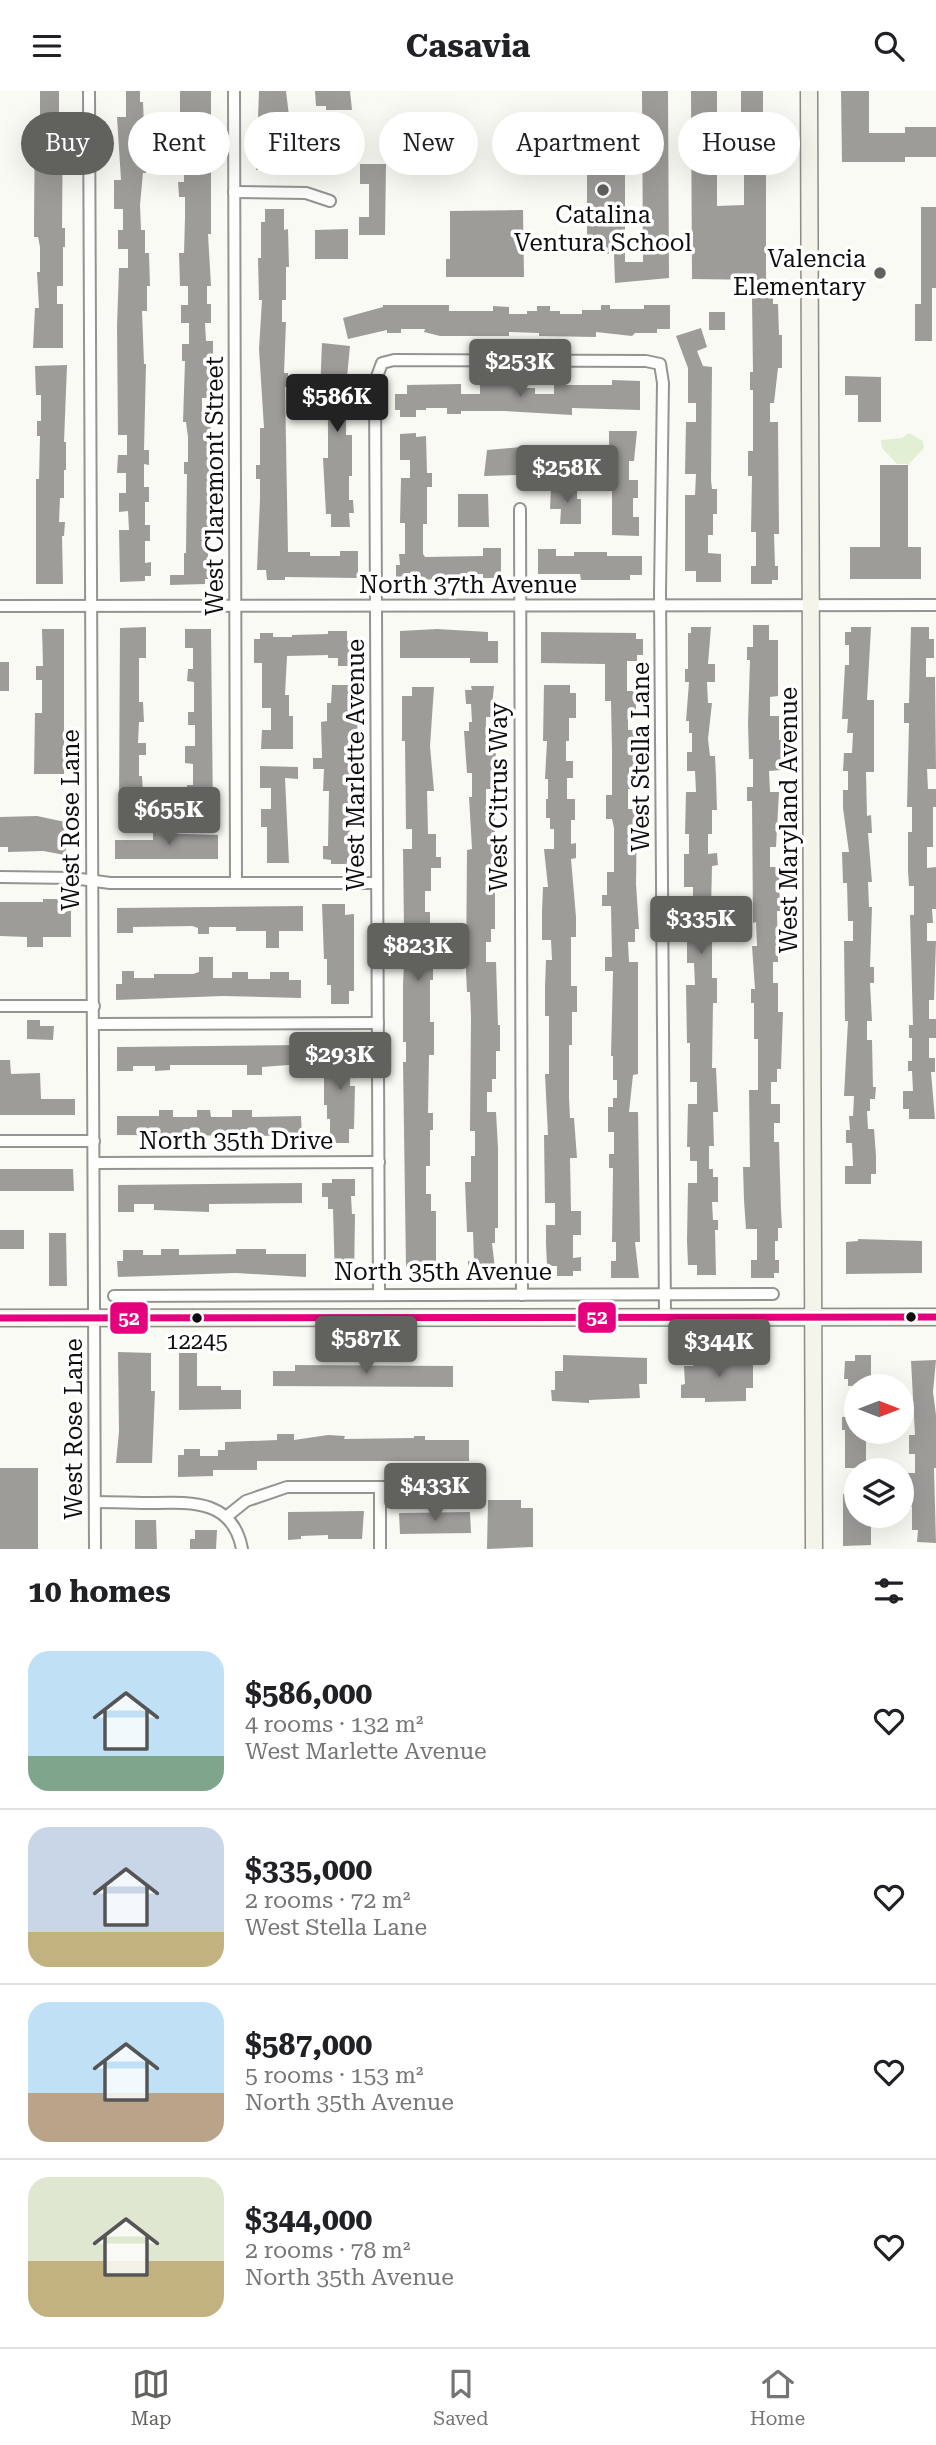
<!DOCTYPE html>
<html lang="en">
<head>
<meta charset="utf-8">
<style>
	:root { --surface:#fff; --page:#f6f6f6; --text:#202124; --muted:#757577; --line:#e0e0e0; --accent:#61615e }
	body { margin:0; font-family:"Roboto Serif",serif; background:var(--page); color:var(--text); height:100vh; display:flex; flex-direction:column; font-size:26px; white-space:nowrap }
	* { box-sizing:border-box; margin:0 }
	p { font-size:23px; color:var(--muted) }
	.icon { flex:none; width:38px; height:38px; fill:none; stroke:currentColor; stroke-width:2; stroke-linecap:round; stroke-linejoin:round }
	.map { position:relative; height:1458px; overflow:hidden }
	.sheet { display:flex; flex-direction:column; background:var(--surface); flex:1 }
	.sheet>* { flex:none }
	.banner { position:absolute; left:21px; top:21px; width:894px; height:63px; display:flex; gap:14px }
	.needle { width:46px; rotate:90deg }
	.fabs { position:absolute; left:844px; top:1283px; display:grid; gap:14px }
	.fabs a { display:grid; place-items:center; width:70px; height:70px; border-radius:50%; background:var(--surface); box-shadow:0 7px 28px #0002; font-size:35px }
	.price { position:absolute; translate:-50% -60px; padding:0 16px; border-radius:7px; background:var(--accent); color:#fff; font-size:23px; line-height:46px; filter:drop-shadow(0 2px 4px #0008) }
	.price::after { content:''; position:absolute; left:50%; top:42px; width:21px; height:16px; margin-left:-10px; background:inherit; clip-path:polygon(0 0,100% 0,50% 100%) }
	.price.on { background:#222; color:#fff }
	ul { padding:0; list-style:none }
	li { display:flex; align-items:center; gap:21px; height:175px; padding:0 28px }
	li+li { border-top:2px solid var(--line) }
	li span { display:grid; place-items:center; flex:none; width:196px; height:140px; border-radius:21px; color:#555 }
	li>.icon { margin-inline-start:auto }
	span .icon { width:84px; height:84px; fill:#fffc; stroke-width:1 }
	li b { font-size:30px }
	h2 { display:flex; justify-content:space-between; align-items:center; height:84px; padding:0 28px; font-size:30px }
	.chip { padding:0 24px; border-radius:32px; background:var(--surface); box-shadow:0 7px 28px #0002; font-size:24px; line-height:63px }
	.chip.on { background:var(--accent); color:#fff }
	header { display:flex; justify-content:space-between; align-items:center; height:91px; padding:0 28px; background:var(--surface); font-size:32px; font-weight:700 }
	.tabs { display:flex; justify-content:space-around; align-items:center; height:98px; border-top:2px solid var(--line); background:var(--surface); font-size:19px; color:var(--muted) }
	.tabs a { display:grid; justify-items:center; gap:4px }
	.tabs .on { color:var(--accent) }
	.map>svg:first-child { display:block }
	.green { fill:#e3efd5 }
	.building { fill:#9e9c99 }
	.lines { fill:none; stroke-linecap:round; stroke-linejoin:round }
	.street-casing { stroke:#949492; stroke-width:14 }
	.secondary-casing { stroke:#8b8b88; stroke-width:19 }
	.street { stroke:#fefefd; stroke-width:10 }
	.secondary { stroke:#f4f4eb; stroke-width:16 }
	.bus-1-casing { stroke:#fff; stroke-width:12 }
	.bus-1 { stroke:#e5007d; stroke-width:7 }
	.poi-dot { fill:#61615e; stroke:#fff; stroke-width:2.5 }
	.bus-dot { fill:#0e0e0e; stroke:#fff; stroke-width:2.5 }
	.labels { text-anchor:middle; stroke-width:7; stroke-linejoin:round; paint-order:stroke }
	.bus-label { font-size:22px; fill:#0e0e0e; stroke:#fff }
	.poi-label { font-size:24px; fill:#0e0e0e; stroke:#fff }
	.street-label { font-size:24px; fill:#0e0e0e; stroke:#fff }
	.line-badge { stroke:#fff; stroke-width:2.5 }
	.badge-label { font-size:19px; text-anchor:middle; font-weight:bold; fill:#fff }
</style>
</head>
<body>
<header><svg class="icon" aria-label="menu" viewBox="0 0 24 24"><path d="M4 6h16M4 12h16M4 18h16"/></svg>Casavia<svg class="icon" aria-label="search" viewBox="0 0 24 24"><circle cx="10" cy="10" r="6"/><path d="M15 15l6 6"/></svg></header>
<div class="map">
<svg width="936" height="1458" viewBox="0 0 936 1458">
	<rect width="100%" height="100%" fill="#fafaf4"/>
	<path class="green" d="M909,342l14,8 1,7 -15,16h-12l-15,-16 -1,-8 21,-2z"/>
	<g class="building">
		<path d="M40,0h19v26h4l-1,111h3v19h-2v39h-6v18h6v44h-30l2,-40h4l-2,-36h3v-25l-2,-10h-4v-17l1,-99h5z"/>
		<path d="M126,0h14v11h3l3,71h-3l-3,32 1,25h4v23h4l1,33h-3v25h-5l2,53h2l-2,86h5v15l-5,-1v23h5v15h-4v23h5v16h-5v22l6,-1v14h-6v5l-25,1 -1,-52h10l-1,-19 -9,1v-19h7v-20h-9l1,-18h9v-20h-9l-1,-108 2,-59h9v-19h-10v-19h5v-21h-9v-29h7l-4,-63h9z"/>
		<path d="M180,0h31v143h-3l3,52h-4v18h4v19h-6l1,18h7v20l-1,24h-4v13h-6v18h9l-2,65 3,-1v55h-4v31h3v13h-6v5l-35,1v-10h14v-22h2l1,-79h-3v-12h4v-25l-2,-15h-3l2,-61h-3v-17h7v-21h-8v-18h7v-19h-8l-1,-33h5l1,-35v-21h-6l-1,-15h6v-23l4,-1v-22h-8z"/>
		<path d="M259,0h27l4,33h-9l4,46h-29z"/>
		<path d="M315,0h35l2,19h-26v-4h-10z"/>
		<path d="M642,0h26l1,187 -54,5 -1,-29 -27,-1v-91h-2l-1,-43h41v143h18z"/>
		<path d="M691,0h26v115l27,-1v-90h-3v-24h22v34h3v155l-74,-1z"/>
		<path d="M841,0h28v42h36v-6h31v30h-31v5h-63z"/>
		<path d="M317,53h31v20h-13v4h-18z"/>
		<path d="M360,73h26l-1,71h-26v-18h10v-33h-9z"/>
		<path d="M921,116h15v81h-4v53h-17v-37h6z"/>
		<path d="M265,118h19v21l4,-1 1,38h-3v33h-4v22h4l-2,51h4v14h-3l3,165h22v4h30v-5h18v27l-73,-1v3h-18l-1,-10h-9l3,-71v-20h-4v-14h4v-37h4l-5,-79 3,-49h-3l-1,-42h3v-36h4z"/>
		<path d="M523,119l1,67h-78v-18h4v-48z"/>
		<path d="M348,138v30h-33v-29z"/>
		<path d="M752,207h21v6h5l1,31h3v33h-4l-4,35h-4v19h8l1,112h-5l1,32h3v14h-6v4h-21v-18h5v-34h-5l1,-56h-4v-25h5v-61h-3v-18h3z"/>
		<path d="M383,214h66v6h44v-5l16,1v7h18v-3h10v-5h13v5h10v3h22v-4h19v-5h9v4h34v-4h26v24h-13v4h-22l-3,3 -36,-4v5l-57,-1v-3l-30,-1v4h-69l-16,-4 1,-3h-24v4h-14v-3l-39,9 -5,-21 40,-11z"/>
		<rect x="709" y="221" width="16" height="18"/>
		<path d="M701,237l6,19 -10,4 6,15 9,1 -1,113 1,9h5v25h-4v21h-5v18l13,1v28h-25v-11h-11v-76h10l1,-21h-11l1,-52h10v-19h-8v-35l-12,-32z"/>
		<path d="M322,252l28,3 -3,31h-5l1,21h9v19h-6v18h6v41h-3v24h4l1,13h-5l1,14h-19v-13h-5l-3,-56h5v-41h-9z"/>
		<path d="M67,274l-3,77h2v28h-2v28h-4l-1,24h6l-1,14h-2l1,48h-27v-105h3l1,-43h-3v-15h4v-26h-5l-1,-29z"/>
		<path d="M845,285l36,1v45h-23v-27h-13z"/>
		<path d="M612,289l28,1v29l-68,-2v7l-68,-4h-43v3h-14v-6h-21v2h-10v7h-16v-7h-5v-16h12v-9l54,-1v10h19v-9l42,-1v4h13v6h19v-9h58z"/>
		<path d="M609,340h28l-3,30h-5v19h9v18h-5v19h6v19l-27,-1v-88h-3z"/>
		<path d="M416,342v4l10,-1 1,37h5v14h-5v37h-4v30l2,3 58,-1v-8h18v30h-18v-4h-18v6l-69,-1v-14h4l-1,-11h6v-31h-5l1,-45h9v-18h-10v-26z"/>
		<path d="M521,356h33v32h-17v-8h-20v4l-33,1 3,-26z"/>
		<path d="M880,374h28v82h13v32h-71v-32h30z"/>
		<path d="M551,398h26v10h4v25h-21l1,-15h-11z"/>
		<path d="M458,403h30l1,33h-31z"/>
		<path d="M538,458h18v7h18v-4h33v4h35v19h-12v5h-49l-1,-6h-42z"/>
		<path d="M753,534h16v15h9v56l-8,1v19h9v24h2v30l-12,1 1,21h9l-3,55h-6v20h9l1,44h-3l1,51h-5v21h5v29h5l-2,57h-4v13h-6v22h9v19h-6v19h5l2,68 1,18h-4v13h-3v19h4v13h-5v5h-23v-18h6v-31h-11l-2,-29 -1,-33h7l-1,-77h9v-51h-4v-36h-3v-14h4l-3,-43h5l-1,-24 -3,1 -1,-122h-5v-14h6v-28h-4l-1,-36 2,-63h-3v-13h6z"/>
		<path d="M146,536v31h-7v44h4l1,20h-5l-1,21h8v12h-7v21h3l1,17h-6l1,14 -19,1 1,-180z"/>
		<path d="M691,536h20l-3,37h7v18h-8l1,21h4l-4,36 2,17h5l1,21 1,33h-5v24h-4v20l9,-1 1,12 -6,1 -1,44h4l1,14h-4v54h5v25h-4l-1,65h4l2,44h-5l1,34h-5v23h4v8h5v25h-6l1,18h5v10h-3l1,45h-19v-10h-9l-1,-24 1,-58h9v-22h-7v-14h-3l1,-43h9v-22h-7v-39h-3l-1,-58h9l-1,-22h-7v-33h2v-25h4v-18h-9v-33h5v-20h-4l1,-42h10l-1,-21h-8v-19h5v-19h-3v-12h-3l3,-39h-4v-13h3v-36h3z"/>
		<path d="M851,536h20l-4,73h7v72h-8l1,44 4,-1 1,18h-4l4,49h-4l1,25h3l-2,60h4v16h-4l2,38h-5v19h5l1,47h3l-1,12h-5v12h-3l1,18h6l2,27v18h-5v10h-26v-18h8l-1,-23h-6v-13h4l-1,-14h4l1,-20h-10l4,-75h-3l-1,-80h9v-20h-5l-1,-38h-4l-1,-31h7l-6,-44v-18h5v-19h-5l1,-18h8l1,-20h-6l1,-14h-6l3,-54h4v-20h-4v-13h6z"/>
		<path d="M911,536h18v12h5v19h-8v19h9l1,92h-9l1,20h8v18h-3v40h-6v21l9,-1v42h-4l1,14h-6v18h9l-2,59h-5v19h7v19h-7v20h6v14h-4l4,47h-26v-10h-6v-18h10l-1,-20h-4v-10h4v-23h-3v-13h4l-3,-110h4v-29h-5l-1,-16v-38h4v-25h-5l2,-84h-5v-20h5z"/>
		<path d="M42,538h22v145h-30l1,-61h7v-33h-6v-14h7z"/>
		<path d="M185,538h26l2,187h-18v-11h-8v-20h6v-21l-8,-1v-17h10v-21h-7v-13h6v-30l-7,-1 1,-12h5v-21h-8z"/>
		<path d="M437,538l51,3v9h10v22h-28v-5h-70v-27z"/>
		<path d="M328,540h19v10l10,-1v26h-19v-8h-10v-3l-41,1 -2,39h4v21h4v33h-32l1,-19h9v-22h-9v-45h-8v-24h6v-6h13v4h19v-2l36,-1z"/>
		<path d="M541,541l95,1v6h7v16h-6v6h-10v30h9v19h-8v20h9l1,25v34h-10v20h9l-1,75 3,45h-4v13h-7l1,20h9v112l-5,1 -4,37h9l2,130h-5l4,36h-28v-17h5v-19h-4l1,-74h-4v-14h5v-22h-6v-25h5v-9h4v-18h-4v-24h-2l2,-85h-8v-14h7l-1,-51h-9v-11h5v-23h7v-44l-2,-9h-6v-24h6v-45l-1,-49h-6v-37l-64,-1z"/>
		<rect x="0" y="571" width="9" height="29"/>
		<path d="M332,594h18v12h5l3,38 -4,1v90h-4l-1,21h4v11h-6v6h-16v-4l-8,-1v-13h5l1,-55h-6l1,-22h-11v-11h9l-1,-36 6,-1v-18h4z"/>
		<path d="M544,594h26v8h6v25h-7v23h-3v20h7v17h-6v21h8v21h-4v24l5,-1v15l-5,1 5,58v20h-5v49h6v26h-5v33h-3v53l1,20h4l3,40h-7l1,53h10v24h-8v23l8,-1v14h-8v5h-16v-10h-10l-1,-22v-19h9v-22h-10l-1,-68h4l-3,-61h4v-58h-4v-29l1,-27h6l-1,-20h-9v-29l1,-24h5l-4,-38h10v-20h-4v-11h-4v-19h2v-20h-3l2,-38h-4z"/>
		<path d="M471,595h23l-3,31h-5v19h9l2,53h-11v22h9v118h-4v13h-5v20h10l2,63h2v26h-4v28h-4v13h-5v20h9l2,36v80h-3v15h-3l4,34h-28v-16h6l-1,-29h-6l-2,-50h6v-26h4v-25h-5l1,-114 -1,-25h-3l-1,-20 1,-122 5,-1 -3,-52h3v-24h-5l-3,-42h5v-9h3l-1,-18h-5l-1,-14h7z"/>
		<path d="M412,596h22l-4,59 4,45h-7l1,43h8v23h5v11h-10v23h-6v21h5v17h-4v19l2,17h5v15h-3v42h4v33h-5l-1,58h5v17h-3v36h-4v28h5v17h5v65h-20l-1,-10 -9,1 -3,-205h3v-20h-3v-57l1,-24h6l-3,-32h-3l-1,-80h9v-20h-6l-1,-88h-3v-45h10z"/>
		<path d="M260,675l38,1v12l-13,-1 4,85h-22v-36h-6v-18h10v-21h-11z"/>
		<path d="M37,725l33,7 -5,32 -22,-4 -35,1v-5h-8v-30z"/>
		<path d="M153,742l65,2v24h-103v-19h38z"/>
		<path d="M43,808h28v38h-28v10h-16v-10l-27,-1v-34h43z"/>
		<path d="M322,813h23v11l9,-1v77h-5v13h-18v-19h-4v-26h-3z"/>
		<path d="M303,815v25h-24v17h-13v-17h-30v-4h-27v7h-11v-6l-6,-2 -59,1v6h-16v-25z"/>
		<path d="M199,866h14v21h19v-6h16v7h22v-7h19v8h12v18l-78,-2 -107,4v-16h6v-13h12v7h20v-4h39l6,-2z"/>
		<path d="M27,929h13v6h14l-1,14 -26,-1z"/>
		<path d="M347,948v6l7,-1v13h-4v29h5l-1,43h-5v14h-19v-24h-3v-14h-3v-28h8l-4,-37z"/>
		<path d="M301,954v19l-39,3v8h-15v-10h-77v5l-15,1v-5h-22v5h-16v-24z"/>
		<path d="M0,969h10l1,14 29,-1 1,26h34v16h-75z"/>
		<path d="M159,1019h14v7h24v-7h13l1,7h21v-7h20v7l49,-1 1,20 -185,-1v-19h42z"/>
		<path d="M0,1078h73l1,22h-74z"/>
		<path d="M332,1088h23v17h-4l1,18h3l-1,66h-19l-2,-71h-5v-12h-6v-14h10z"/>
		<path d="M302,1092v20l-93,1v8l-55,-2v-6h-20v8h-16v-27z"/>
		<rect x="0" y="1139" width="24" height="19"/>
		<path d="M49,1142h17l1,53h-18z"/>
		<path d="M858,1148l64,2v32l-76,1v-32l12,-1z"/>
		<path d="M161,1158h18v6l57,-1v-5h30v5h40v23l-70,-4 -118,4 -1,-16h6v-11h20v5h18z"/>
		<path d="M118,1261l33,1v38h4l-3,72h-36l3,-31z"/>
		<path d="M179,1262h18v33h24v4h20v19l-62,1z"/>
		<path d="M563,1264l84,3v26h-8l1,14 -51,2v3l-37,-2 -1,-11h4v-19h8z"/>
		<path d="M753,1264v33h-7v13l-41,1v-4h-24v-13l4,-1 -1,-18h9v-7z"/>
		<path d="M855,1264h16v30l-23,1v-7h-4l1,-18h10z"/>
		<path d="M936,1269l-3,32 3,23v53h-2l2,75 -19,-1 1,-12h-6v-23h-8l-1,-34h12v-19h-6v-19h6l-4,-74z"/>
		<path d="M295,1274l158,1v21l-180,-1v-15h22z"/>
		<path d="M856,1325v20l10,1v31h-21v-38h-3v-13z"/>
		<path d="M277,1343h17v6l34,-5 17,1 -1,3 70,-1v-2h11v4h44v21h-212v9h-44v6l-35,1v-22h6v-6h16v7h18v-6h7v-8l52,-2z"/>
		<rect x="0" y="1377" width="38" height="81"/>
		<path d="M843,1403h13v21h15v30l-28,1z"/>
		<path d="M488,1409h33v8h12v39l-46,2z"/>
		<path d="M364,1420l-2,28h-34v-4l-27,1v3l-13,1v-28z"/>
		<path d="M470,1421l1,21 -71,1 -1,-21z"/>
		<path d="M135,1429h21l1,29h-22z"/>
		<path d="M195,1439h22l-1,19h-26v-10h5z"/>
	</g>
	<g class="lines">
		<defs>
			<g id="street">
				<path d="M89,0l6,1458"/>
				<path d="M234,0l2,791"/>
				<path d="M234,101l72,1 24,8"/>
				<path d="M520,418l2,786"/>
				<path d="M0,515l936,-1"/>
				<path d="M0,786l73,1 37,5h267"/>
				<path d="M0,915h94"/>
				<path d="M95,933l283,-1"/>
				<path d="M0,1050h94"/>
				<path d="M94,1072l285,-1"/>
				<path d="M379,1204l-4,-913 7,-19 12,-3 252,1 14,3 3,19 -3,209 5,726"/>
				<path d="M114,1205l659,-2"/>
				<path d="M95,1411c20,0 40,1 60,1 39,-1 78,-2 87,46"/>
				<path d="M226,1426l20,-16 41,-14h183"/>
				<path d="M380,1458v-62"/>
			</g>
			<g id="secondary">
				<path d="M809,0l5,1458"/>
				<path d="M0,1227l936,-1"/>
			</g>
		</defs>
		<use href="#street" class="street-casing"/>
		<use href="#secondary" class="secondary-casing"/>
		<use href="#street" class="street"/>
		<use href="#secondary" class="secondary"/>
		<defs>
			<path id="bus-1" d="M0,1227l936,-1"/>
		</defs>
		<use href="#bus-1" class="bus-1-casing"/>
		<use href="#bus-1" class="bus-1"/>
	</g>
	<g class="poi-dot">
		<circle cx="603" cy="99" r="7"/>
		<circle cx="880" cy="182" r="7"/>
	</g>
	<g class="bus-dot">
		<circle cx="911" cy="1226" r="6"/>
		<circle cx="197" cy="1227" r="6"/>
	</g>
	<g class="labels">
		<g class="bus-label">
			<text x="197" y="1258">12245</text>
		</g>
		<g class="poi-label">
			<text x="603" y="132">Catalina<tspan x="603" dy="28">Ventura School</tspan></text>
			<text x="866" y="176" text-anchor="end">Valencia<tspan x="866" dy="28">Elementary</tspan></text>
		</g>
		<g class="street-label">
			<text transform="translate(215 395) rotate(-90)" y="8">West Claremont Street</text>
			<text x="468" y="502">North 37th Avenue</text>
			<text transform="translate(641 666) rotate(-90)" y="8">West Stella Lane</text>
			<text transform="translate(356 674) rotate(-90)" y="8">West Marlette Avenue</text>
			<text transform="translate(499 706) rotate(-90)" y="8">West Citrus Way</text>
			<text transform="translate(71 729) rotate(-90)" y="8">West Rose Lane</text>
			<text transform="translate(789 729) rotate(-90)" y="8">West Maryland Avenue</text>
			<text x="236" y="1058">North 35th Drive</text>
			<text x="443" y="1189">North 35th Avenue</text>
			<text transform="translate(74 1338) rotate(-90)" y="8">West Rose Lane</text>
		</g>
	</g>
	<g class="line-badge">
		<rect x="577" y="1210" width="40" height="33" rx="7" fill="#e5007d"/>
		<rect x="109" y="1210" width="40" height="34" rx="7" fill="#e5007d"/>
	</g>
	<g class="badge-label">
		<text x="597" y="1233">52</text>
		<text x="129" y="1234">52</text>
	</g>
</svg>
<div class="fabs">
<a><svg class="needle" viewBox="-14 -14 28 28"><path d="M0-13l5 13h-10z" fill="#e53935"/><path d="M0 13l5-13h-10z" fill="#757577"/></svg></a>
<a><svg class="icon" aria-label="layers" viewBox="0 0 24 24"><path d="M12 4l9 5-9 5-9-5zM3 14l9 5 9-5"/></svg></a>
</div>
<b class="price" style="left:520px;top:308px">$253K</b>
<b class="price on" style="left:337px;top:343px">$586K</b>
<b class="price" style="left:567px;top:414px">$258K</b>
<b class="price" style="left:169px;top:756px">$655K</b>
<b class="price" style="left:701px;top:865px">$335K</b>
<b class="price" style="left:418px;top:892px">$823K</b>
<b class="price" style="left:340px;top:1001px">$293K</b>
<b class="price" style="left:366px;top:1285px">$587K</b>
<b class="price" style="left:719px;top:1288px">$344K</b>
<b class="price" style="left:435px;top:1432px">$433K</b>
<div class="banner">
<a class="chip on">Buy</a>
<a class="chip">Rent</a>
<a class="chip">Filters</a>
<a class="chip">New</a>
<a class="chip">Apartment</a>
<a class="chip">House</a>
</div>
</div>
<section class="sheet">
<h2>10 homes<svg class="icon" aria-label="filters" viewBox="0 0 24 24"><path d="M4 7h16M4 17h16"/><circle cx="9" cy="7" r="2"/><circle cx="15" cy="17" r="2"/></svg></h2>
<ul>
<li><span style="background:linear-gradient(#bfe0f5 75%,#7fa58c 0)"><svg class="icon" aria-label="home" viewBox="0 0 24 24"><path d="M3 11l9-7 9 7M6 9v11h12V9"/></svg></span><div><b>$586,000</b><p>4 rooms · 132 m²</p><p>West Marlette Avenue</p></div><svg class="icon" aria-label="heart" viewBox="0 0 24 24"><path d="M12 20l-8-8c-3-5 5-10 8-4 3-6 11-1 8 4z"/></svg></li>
<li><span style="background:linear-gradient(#c9d6e8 75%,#c2b280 0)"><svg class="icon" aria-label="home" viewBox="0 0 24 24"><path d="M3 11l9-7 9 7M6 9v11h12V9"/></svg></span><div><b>$335,000</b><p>2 rooms · 72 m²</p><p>West Stella Lane</p></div><svg class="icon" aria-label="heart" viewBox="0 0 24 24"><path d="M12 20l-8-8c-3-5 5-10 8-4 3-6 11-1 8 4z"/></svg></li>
<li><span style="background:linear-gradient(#bfe0f5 65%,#b9a48a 0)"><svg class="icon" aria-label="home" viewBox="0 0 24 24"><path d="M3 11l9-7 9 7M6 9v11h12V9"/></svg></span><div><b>$587,000</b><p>5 rooms · 153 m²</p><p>North 35th Avenue</p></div><svg class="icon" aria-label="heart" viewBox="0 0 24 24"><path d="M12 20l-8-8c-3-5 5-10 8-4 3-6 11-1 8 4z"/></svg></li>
<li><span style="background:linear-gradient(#dfe7d0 60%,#c2b280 0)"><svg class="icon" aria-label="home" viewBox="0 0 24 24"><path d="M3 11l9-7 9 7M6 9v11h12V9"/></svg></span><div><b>$344,000</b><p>2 rooms · 78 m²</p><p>North 35th Avenue</p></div><svg class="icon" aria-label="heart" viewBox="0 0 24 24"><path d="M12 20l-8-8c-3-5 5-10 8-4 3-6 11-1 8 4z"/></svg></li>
</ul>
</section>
<nav class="tabs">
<a class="on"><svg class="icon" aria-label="map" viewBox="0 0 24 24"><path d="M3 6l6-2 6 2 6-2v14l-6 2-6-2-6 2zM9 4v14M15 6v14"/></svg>Map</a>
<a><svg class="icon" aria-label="saved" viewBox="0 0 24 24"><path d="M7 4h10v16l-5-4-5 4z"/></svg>Saved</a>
<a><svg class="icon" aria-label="home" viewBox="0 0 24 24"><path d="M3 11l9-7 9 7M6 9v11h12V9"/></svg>Home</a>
</nav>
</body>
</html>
